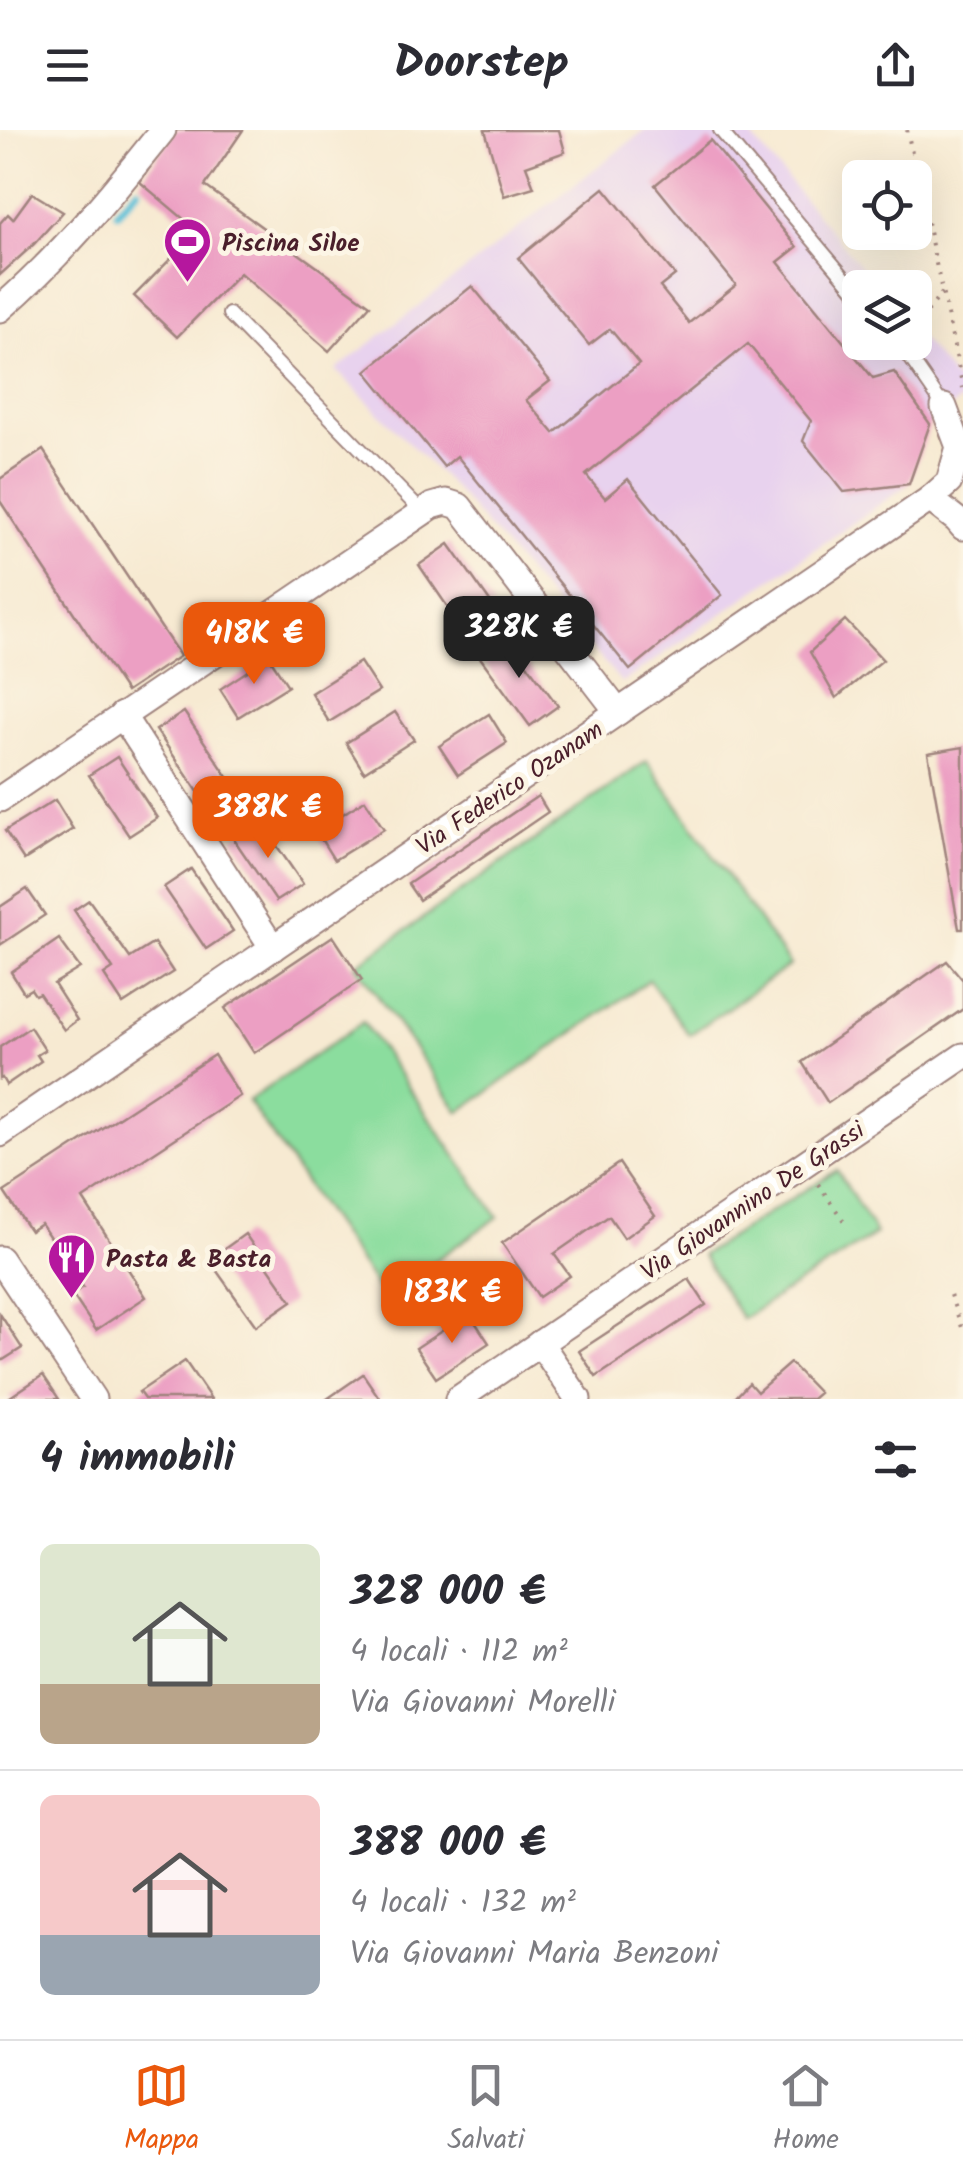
<!DOCTYPE html>
<html lang="it">
<head>
<meta charset="utf-8">
<style>
	:root { --surface:#fff; --page:#f2f2f3; --text:#2b2b33; --muted:#7c7c81; --line:#e1e1e2; --accent:#ea580c }
	body { margin:0; font-family:Kalam,sans-serif; background:var(--page); color:var(--text); height:100vh; display:flex; flex-direction:column; font-size:38px; white-space:nowrap }
	* { box-sizing:border-box; margin:0 }
	p { font-size:32px; color:var(--muted) }
	.icon { flex:none; width:55px; height:55px; fill:none; stroke:currentColor; stroke-width:2; stroke-linecap:round; stroke-linejoin:round }
	.map { position:relative; height:1269px; overflow:hidden }
	.panel { display:flex; flex-direction:column; background:var(--surface); flex:1 }
	.panel>* { flex:none }
	.tools { position:absolute; left:842px; top:30px; display:grid; gap:20px }
	.tools a { display:grid; place-items:center; width:90px; height:90px; border-radius:15px; background:var(--surface); box-shadow:0 10px 40px #0002; font-size:50px }
	.price { position:absolute; translate:-50% -85px; padding:0 22px; border-radius:20px; background:var(--accent); color:#fff; font-size:32px; line-height:65px; filter:drop-shadow(0 2px 5px #0008) }
	.price::after { content:''; position:absolute; left:50%; top:60px; width:30px; height:22px; margin-left:-15px; background:inherit; clip-path:polygon(0 0,100% 0,50% 100%) }
	.price.active { background:#222; color:#fff }
	ul { padding:0; list-style:none }
	li { display:flex; align-items:center; gap:30px; height:250px; padding:0 40px }
	li+li { border-top:2px solid var(--line) }
	li span { display:grid; place-items:center; flex:none; width:280px; height:200px; border-radius:15px; color:#555 }
	li>.icon { margin-inline-start:auto }
	span .icon { width:120px; height:120px; fill:#fffc; stroke-width:1 }
	li b { font-size:42px }
	h2 { display:flex; justify-content:space-between; align-items:center; height:120px; padding:0 40px; font-size:42px }
	header { display:flex; justify-content:space-between; align-items:center; height:130px; padding:0 40px; background:var(--surface); font-size:45px; font-weight:700 }
	.tab-bar { display:flex; justify-content:space-around; align-items:center; height:140px; border-top:2px solid var(--line); background:var(--surface); font-size:28px; color:var(--muted) }
	.tab-bar a { display:grid; justify-items:center; gap:5px }
	.tab-bar .active { color:var(--accent) }
	.map>svg:first-child { display:block }
	.built { fill:#e8d2ee }
	.green { fill:#8bdd9e; stroke:#6a7e64; stroke-width:2.5 }
	.lines { fill:none; stroke-linecap:round; stroke-linejoin:round }
	.stream { stroke:#5bc1d8; stroke-width:8 }
	.building { fill:#ec9fc3 }
	.service-casing { stroke:#a0847e; stroke-width:16 }
	.minor-casing { stroke:#a0847e; stroke-width:29 }
	.path { stroke:#a0847e; stroke-width:4; stroke-dasharray:2.5 8; stroke-linecap:butt }
	.service { stroke:#fff; stroke-width:12 }
	.minor { stroke:#fff; stroke-width:25 }
	.labels { text-anchor:middle; stroke-width:10; stroke-linejoin:round; paint-order:stroke }
	.poi-label { font-size:25px; font-weight:bold; fill:#4a1f2b; stroke:#fcf5e5; text-anchor:start }
	.street-label { font-size:25px; fill:#4a1f2b; stroke:#fcf5e5 }
</style>
</head>
<body>
<header><svg class="icon" aria-label="menu" viewBox="0 0 24 24"><path d="M4 6h16M4 12h16M4 18h16"/></svg>Doorstep<svg class="icon" aria-label="share" viewBox="0 0 24 24"><path d="M12 15V3M7 8l5-5 5 5M5 13v7h14v-7"/></svg></header>
<div class="map">
<svg width="963" height="1269" viewBox="0 0 963 1269">
	<rect width="100%" height="100%" fill="#fcf5e5"/>
	<filter id="ink" filterUnits="userSpaceOnUse"><feTurbulence type="fractalNoise" baseFrequency=".01" numOctaves="2"/><feDisplacementMap in="SourceGraphic" scale="20" xChannelSelector="R" yChannelSelector="G"/><feConvolveMatrix kernelMatrix="1 2 1 2 8 2 1 2 1" color-interpolation-filters="sRGB"/></filter>
	<filter id="wash" filterUnits="userSpaceOnUse"><feTurbulence type="fractalNoise" baseFrequency=".0048" numOctaves="4" result="noise"/><feDisplacementMap in="SourceGraphic" scale="40" xChannelSelector="R" yChannelSelector="G"/><feGaussianBlur stdDeviation="2.25" result="paint"/><feColorMatrix in="noise" values="0 0 0 0 0 0 0 0 0 0 0 0 0 0 0 0 0 1.4 0 .05"/><feComposite in="paint" operator="in"/></filter>
	<g filter="url(#wash)">
		<rect width="100%" height="100%" fill="#f7ead2"/>
		<path class="built" d="M645,0h101l132,157 -18,1v54h55v-10l48,57v9l-33,26 -21,60 -287,199 -168,-195 -118,-118z"/>
		<g class="green">
			<path d="M647,631l143,204 -101,70 -40,-55 -190,132 -103,-147z"/>
			<path d="M363,892l135,195 -115,79 -135,-195z"/>
			<path d="M837,1040l39,64 -134,85 -40,-64z"/>
		</g>
		<g class="lines">
			<path class="stream" d="M117,82l21,-23"/>
		</g>
		<g id="blocks">
			<g class="building">
				<path d="M175,0h68l-38,56 165,119 -41,46 -89,-78 -63,64 -43,-41 64,-65 -58,-49z"/>
				<path d="M485,0h74l6,22 -39,14 8,21 -30,9z"/>
				<path d="M710,10l87,107 -19,15 95,116 21,-6 36,52 -21,60 -65,8 -41,-51 8,-20 -63,-77 -162,131 19,23 23,-19 94,116 -92,75 -173,-214 -13,11 -78,-96 106,-85 78,95 -24,19 28,33 85,-69 -29,-35 -21,16 -71,-87 86,-70 71,87 -15,12 29,36 47,-38 -81,-100z"/>
				<path d="M32,63l31,19 -29,32 -34,31v-52l8,-9 5,5z"/>
				<path d="M43,320l137,206 -54,36 -126,-191v-22z"/>
				<path d="M449,414l44,62 -31,22 -43,-63z"/>
				<path d="M845,490l38,40 -47,38 -26,-46z"/>
				<path d="M507,507l51,69 -28,20 -51,-70z"/>
				<path d="M269,527l19,29 -50,31 -18,-28z"/>
				<path d="M360,532l19,29 -50,31 -18,-29z"/>
				<path d="M184,582l48,71 -27,19 -49,-72z"/>
				<path d="M395,582l19,28 -50,32 -18,-29z"/>
				<path d="M489,584l18,29 -49,32 -19,-29z"/>
				<path d="M963,617v182h-4l-31,-176z"/>
				<path d="M117,627l40,61 -28,18 -40,-61z"/>
				<path d="M538,666l10,16 -129,88 -11,-16z"/>
				<path d="M55,670l18,29 -49,31 -19,-29z"/>
				<path d="M365,670l19,29 -50,31 -18,-29z"/>
				<path d="M259,690l44,64 -27,17 -43,-63z"/>
				<path d="M191,739l42,62 -27,18 -42,-62z"/>
				<path d="M27,759l18,26 -45,30v-38z"/>
				<path d="M89,770l41,58 24,-15 19,29 -50,32 -19,-29 9,-6 -39,-59z"/>
				<path d="M333,806l29,44 -108,73 -29,-45z"/>
				<path d="M59,809l21,29 -26,16 23,36 -13,10 -25,-37 -4,2 -4,-6 -7,4 -13,-21z"/>
				<path d="M947,831l16,19v29l-135,94 -26,-41z"/>
				<path d="M30,897l15,23 -8,5 4,6 -35,24 -4,-7 -2,1v-32z"/>
				<path d="M214,925l26,41 -157,103 63,98 -50,33 -24,-36 11,-7 -42,-63 -11,7 -26,-39z"/>
				<path d="M619,1033l36,53 -31,22 -15,-22 -55,38 16,22 -31,21 -37,-54z"/>
				<path d="M245,1104l47,67 -36,25 -47,-66z"/>
				<path d="M689,1149l17,26 -110,72 -17,-26z"/>
				<path d="M469,1183l20,30 -53,35 -20,-30z"/>
				<path d="M0,1184l22,34 -22,14z"/>
				<path d="M185,1231l26,38h-67l-5,-7z"/>
				<path d="M790,1233l29,30 -7,6h-78l15,-16 8,9z"/>
				<path d="M363,1244l17,25h-53z"/>
				<path d="M43,1245l16,24h-52z"/>
			</g>
		</g>
	</g>
	<g filter="url(#ink)">
		<use href="#blocks" fill-opacity="0" stroke="#a0847e" stroke-width="2.5"/>
		<g class="lines">
			<defs>
				<g id="service">
					<path d="M720,0l140,166"/>
					<path d="M229,184l194,199"/>
					<path d="M899,212l45,65"/>
				</g>
				<g id="minor">
					<path d="M0,179c61,-53 113,-116 163,-179"/>
					<path d="M930,369l27,21 6,7"/>
					<path d="M122,585l151,233"/>
					<path d="M0,669l432,-293 14,-4 13,4 159,206"/>
					<path d="M0,1004l930,-635 19,-17 10,-35 -15,-40"/>
					<path d="M0,1129l93,140"/>
					<path d="M540,1213l38,56"/>
					<path d="M458,1269l505,-343"/>
				</g>
			</defs>
			<use href="#service" class="service-casing"/>
			<use href="#minor" class="minor-casing"/>
			<g class="path">
				<path d="M907,0l56,258"/>
				<path d="M915,198l27,-35"/>
				<path d="M818,1054l30,43"/>
				<path d="M950,1165l13,35"/>
			</g>
			<use href="#service" class="service"/>
			<use href="#minor" class="minor"/>
		</g>
	</g>
	<defs>
		<symbol id="stadium-pin" viewBox="-11 -11 22 30"><path d="M0 17L-7.5 6A9.5 9.5 0 1 1 7.5 6Z" fill="#b5179e" stroke="#fcf5e5"/><path d="M0-5a6.5 5 0 1 0 0 10a6.5 5 0 1 0 0-10ZM-3.5-1.8h7v3.6h-7Z" fill="#fff"/></symbol>
		<symbol id="restaurant-pin" viewBox="-11 -11 22 30"><path d="M0 17L-7.5 6A9.5 9.5 0 1 1 7.5 6Z" fill="#b5179e" stroke="#fcf5e5"/><path d="M-5-6h1v4h1v-4h1v4h1v-4h1v5L-1.5 .5V6h-2V.5L-5-1ZM5-6V6H3V1.5H1.5Q1.5-4 5-6Z" fill="#fff"/></symbol>
	</defs>
	<g fill-rule="evenodd">
		<use href="#stadium-pin" x="160" y="84" width="55" height="75"/>
		<use href="#restaurant-pin" x="44" y="1100" width="55" height="75"/>
	</g>
	<g class="labels">
		<g class="poi-label">
			<text x="222" y="121">Piscina Siloe</text>
			<text x="106" y="1137">Pasta &amp; Basta</text>
		</g>
		<g class="street-label">
			<text transform="translate(509 657) rotate(-34)" y="9">Via Federico Ozanam</text>
			<text transform="translate(752 1070) rotate(-34)" y="9">Via Giovannino De Grassi</text>
		</g>
	</g>
</svg>
<div class="tools">
<a><svg class="icon" aria-label="locate" viewBox="0 0 24 24"><circle cx="12" cy="12" r="6"/><path d="M12 2v4M12 18v4M2 12h4M18 12h4"/></svg></a>
<a><svg class="icon" aria-label="layers" viewBox="0 0 24 24"><path d="M12 4l9 5-9 5-9-5zM3 14l9 5 9-5"/></svg></a>
</div>
<b class="price active" style="left:519px;top:551px">328K €</b>
<b class="price" style="left:254px;top:557px">418K €</b>
<b class="price" style="left:268px;top:731px">388K €</b>
<b class="price" style="left:452px;top:1216px">183K €</b>
</div>
<section class="panel">
<h2>4 immobili<svg class="icon" aria-label="filters" viewBox="0 0 24 24"><path d="M4 7h16M4 17h16"/><circle cx="9" cy="7" r="2"/><circle cx="15" cy="17" r="2"/></svg></h2>
<ul>
<li><span style="background:linear-gradient(#dfe7d0 70%,#b9a48a 0)"><svg class="icon" aria-label="home" viewBox="0 0 24 24"><path d="M3 11l9-7 9 7M6 9v11h12V9"/></svg></span><div><b>328 000 €</b><p>4 locali · 112 m²</p><p>Via Giovanni Morelli</p></div></li>
<li><span style="background:linear-gradient(#f6c9c9 70%,#9aa5b1 0)"><svg class="icon" aria-label="home" viewBox="0 0 24 24"><path d="M3 11l9-7 9 7M6 9v11h12V9"/></svg></span><div><b>388 000 €</b><p>4 locali · 132 m²</p><p>Via Giovanni Maria Benzoni</p></div></li>
</ul>
</section>
<nav class="tab-bar">
<a class="active"><svg class="icon" aria-label="map" viewBox="0 0 24 24"><path d="M3 6l6-2 6 2 6-2v14l-6 2-6-2-6 2zM9 4v14M15 6v14"/></svg>Mappa</a>
<a><svg class="icon" aria-label="saved" viewBox="0 0 24 24"><path d="M7 4h10v16l-5-4-5 4z"/></svg>Salvati</a>
<a><svg class="icon" aria-label="home" viewBox="0 0 24 24"><path d="M3 11l9-7 9 7M6 9v11h12V9"/></svg>Home</a>
</nav>
</body>
</html>
